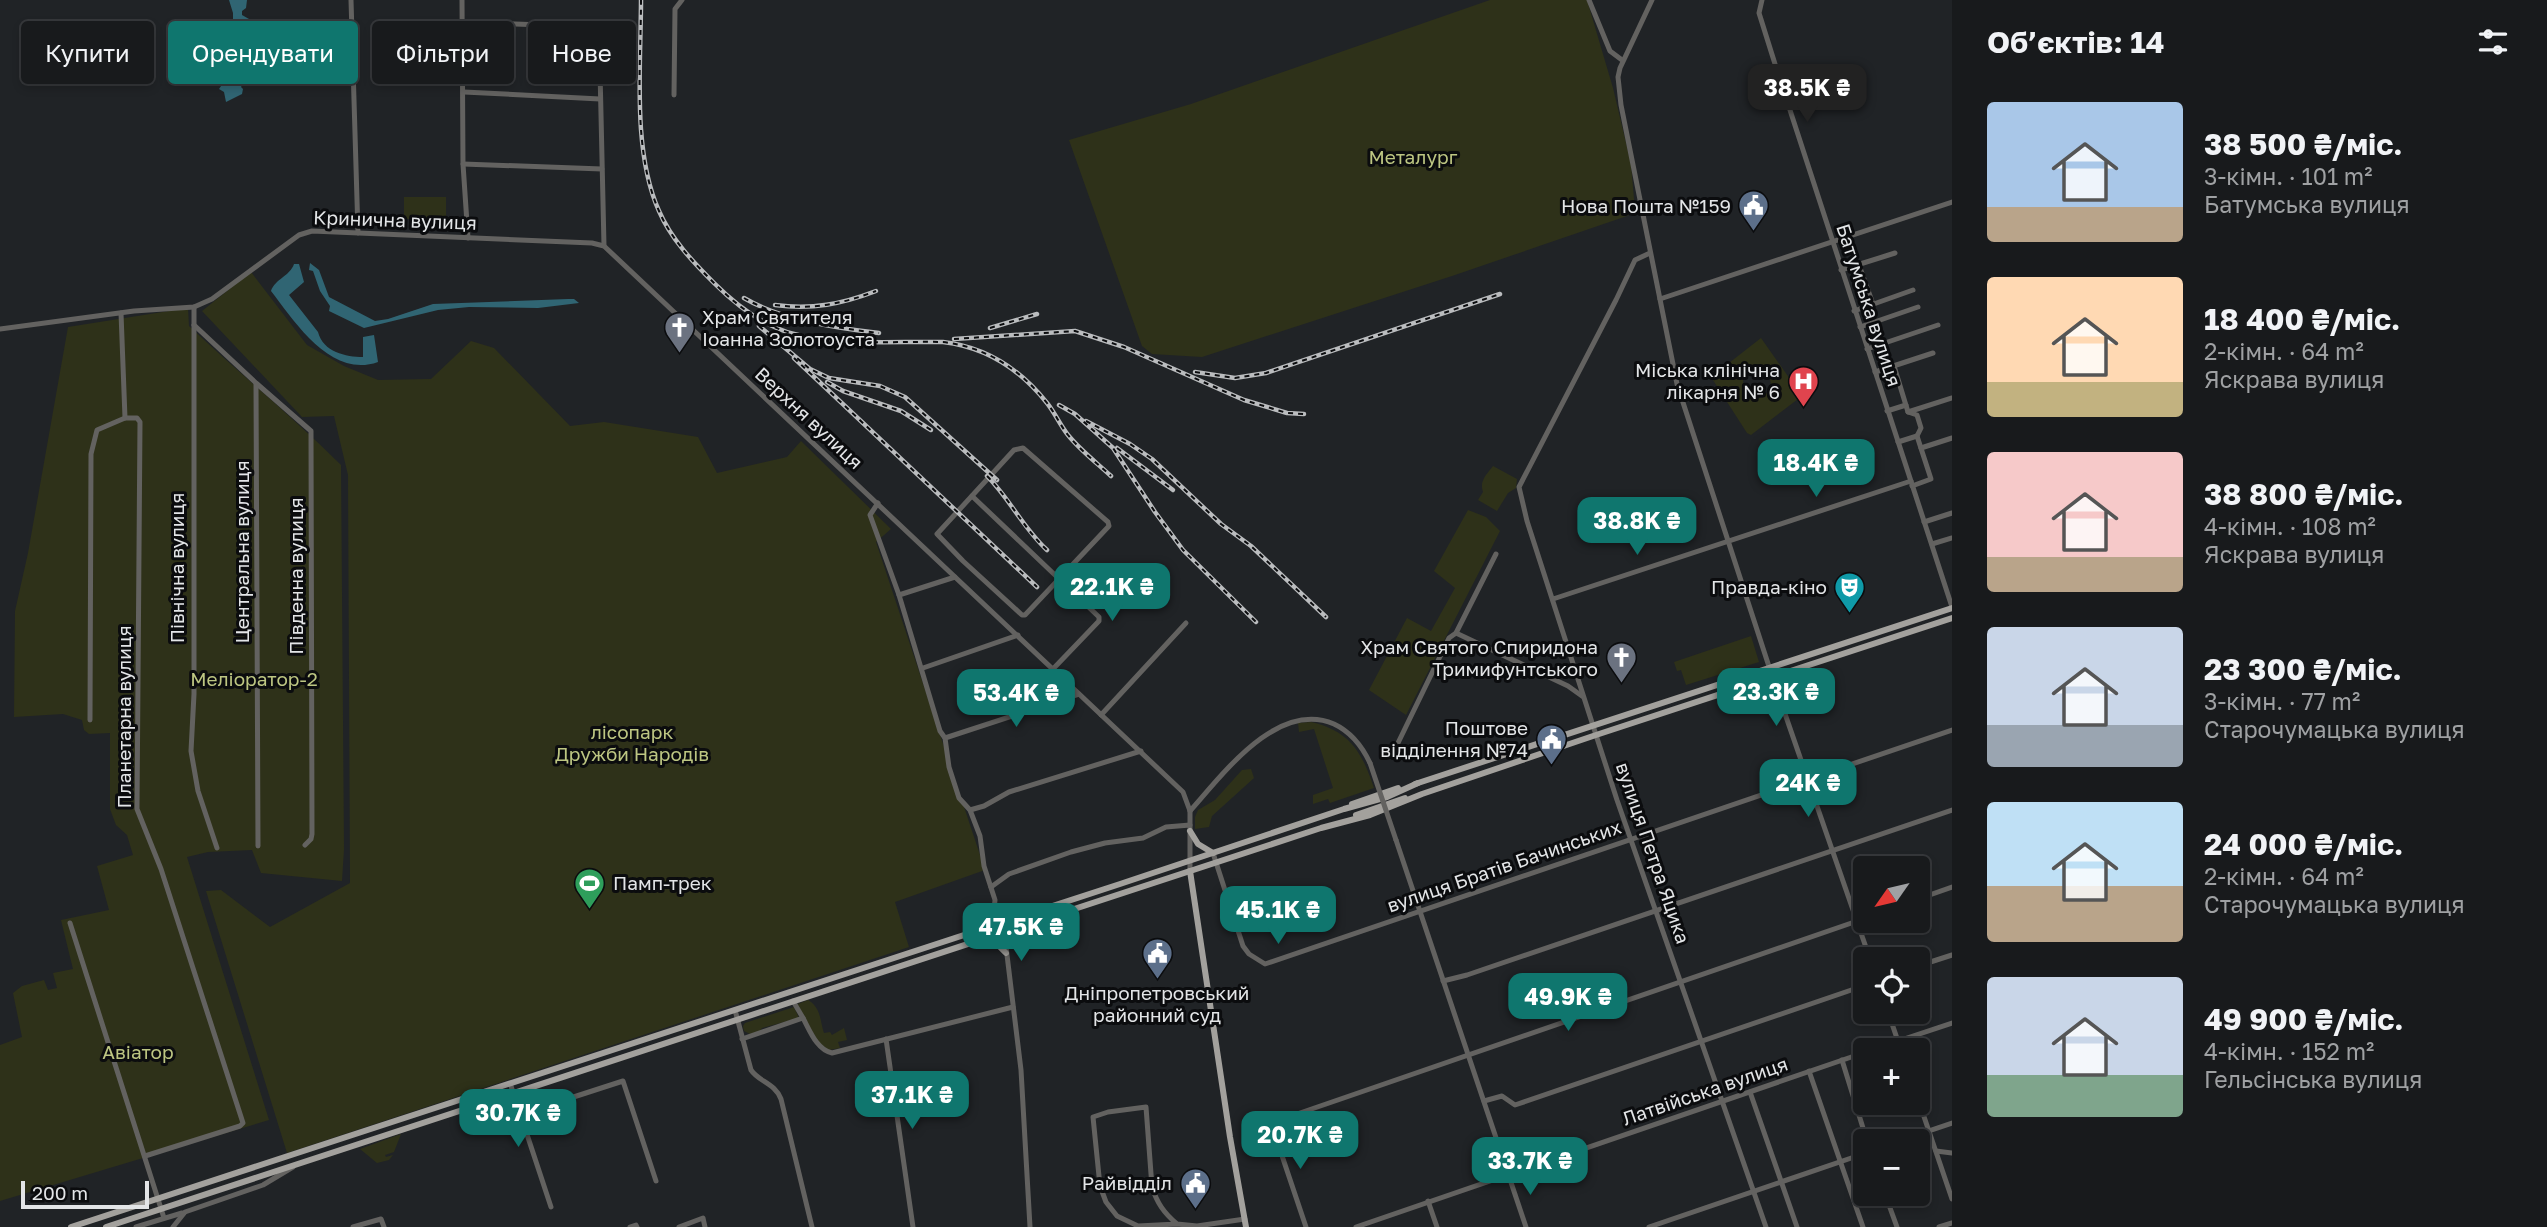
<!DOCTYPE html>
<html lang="uk">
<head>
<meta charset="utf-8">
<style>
	:root { --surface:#181a1c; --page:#252729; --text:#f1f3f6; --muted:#9fa1a3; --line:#36383b; --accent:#0f766e }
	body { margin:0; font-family:"Golos Text",sans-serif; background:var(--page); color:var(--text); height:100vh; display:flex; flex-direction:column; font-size:26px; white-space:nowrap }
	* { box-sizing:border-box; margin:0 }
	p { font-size:23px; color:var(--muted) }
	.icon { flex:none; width:38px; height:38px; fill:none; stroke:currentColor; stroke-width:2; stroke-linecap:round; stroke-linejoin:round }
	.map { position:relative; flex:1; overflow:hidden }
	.drawer { display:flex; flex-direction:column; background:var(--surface); width:595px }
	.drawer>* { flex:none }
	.top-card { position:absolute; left:21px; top:21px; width:665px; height:63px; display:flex; gap:14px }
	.needle { width:46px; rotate:236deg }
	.controls { position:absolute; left:1853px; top:856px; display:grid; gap:14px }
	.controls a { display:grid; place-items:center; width:77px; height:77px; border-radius:7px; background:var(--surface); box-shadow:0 4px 10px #0003,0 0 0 2px var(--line); font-size:35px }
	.scale { position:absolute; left:21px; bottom:18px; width:128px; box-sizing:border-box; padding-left:7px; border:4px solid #e3e5e7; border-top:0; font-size:19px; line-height:24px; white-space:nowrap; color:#e3e5e7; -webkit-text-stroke:5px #0b0c0e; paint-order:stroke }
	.price { position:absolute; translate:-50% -60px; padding:0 16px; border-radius:14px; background:var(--accent); color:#fff; font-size:23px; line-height:46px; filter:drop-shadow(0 2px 4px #0008) }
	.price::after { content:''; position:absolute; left:50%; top:42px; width:21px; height:16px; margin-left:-10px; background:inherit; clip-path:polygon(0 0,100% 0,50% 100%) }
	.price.on { background:#222; color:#fff }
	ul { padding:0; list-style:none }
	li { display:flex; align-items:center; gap:21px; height:175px; padding:0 35px }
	li span { display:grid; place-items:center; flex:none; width:196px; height:140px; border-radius:7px; color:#555 }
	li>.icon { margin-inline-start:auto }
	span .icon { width:84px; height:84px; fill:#fffc; stroke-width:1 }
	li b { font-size:30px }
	h2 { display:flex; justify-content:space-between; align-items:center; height:84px; padding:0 35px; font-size:30px }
	.tag { padding:0 24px; border-radius:7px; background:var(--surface); box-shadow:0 4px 10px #0003,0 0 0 2px var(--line); font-size:24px; line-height:63px }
	.tag.on { background:var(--accent); color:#fff }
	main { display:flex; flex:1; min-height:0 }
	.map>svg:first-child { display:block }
	.green { fill:#2e3119; fill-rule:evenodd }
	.water { fill:#306573 }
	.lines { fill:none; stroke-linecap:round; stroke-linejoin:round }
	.minor { stroke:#636260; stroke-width:5 }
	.major { stroke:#a3a19d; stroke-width:6 }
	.rail-casing { stroke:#babcbe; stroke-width:4.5 }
	.rail { stroke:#0b0c0e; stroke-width:2; stroke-dasharray:5; stroke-linecap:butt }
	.minor-bridge { stroke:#636260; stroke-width:5 }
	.labels { text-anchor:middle; stroke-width:6; stroke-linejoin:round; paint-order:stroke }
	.park-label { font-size:19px; fill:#bdc682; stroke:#0b0c0e }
	.poi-label { font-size:19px; fill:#e3e5e7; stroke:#0b0c0e; text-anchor:end }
	.street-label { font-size:19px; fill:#e3e5e7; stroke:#0b0c0e }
</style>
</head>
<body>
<main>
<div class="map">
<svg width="1952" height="1227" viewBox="0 0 1952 1227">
	<rect width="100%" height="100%" fill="#202326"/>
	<g class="green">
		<path d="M1490,0h97l26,88 18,76 4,47 -8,5 -175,60 -250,81 -50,-3 -10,-8 -73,-206 122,-36z"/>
		<rect x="404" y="197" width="42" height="22"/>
		<path d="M251,272l56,73 37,21 34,14 53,-1 40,-38 23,7 76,78 34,-4 94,15 19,36 70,-16 14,-16 90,88 -15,13 109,328 -90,32 14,45 -622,206 -81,-262 15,-1 49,37 80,-44 -2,-408 -14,-59 -32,1 -100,-106z"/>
		<path d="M188,308l1,18c50,47 103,90 152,139l3,384 -2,32 -81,-8 -9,-23 -44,2 -21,5 82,263 -269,81v-156l22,-8 -9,-44 9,-7 22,-6 4,10 9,-2 -4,-15 20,-4 -12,-49 48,-10 -12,-44 36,-11 -6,-20 -11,-10 -6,-16v-76l-21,1 -5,-4 -2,-10 -19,-6 -49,3 1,-106 13,-58 40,-226z"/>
		<path d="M1761,338l41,58 -51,39 -4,-2 -36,-56zM1759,370l11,8 1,10 -9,10h-9l-8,-5 -2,-12 4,-8z"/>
		<path d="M1493,466l24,13 -1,9 -8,5 -11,18 -19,-11 5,-8c-4,-11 4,-18 10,-26z"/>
		<path d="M1468,510l18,7 14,14 -94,184 -37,-25 38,-72 24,13 24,-43 -21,-17z"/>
		<path d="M1751,636l8,26 -73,23 -5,-15 -4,1 -3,-9z"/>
		<path d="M1311,722c39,9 51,30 63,66l-44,15 -2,-4 -15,5v-9l20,-7 -19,-59 -15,3 -1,-9z"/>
		<path d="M1251,769l3,9 -42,38 -3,11 -14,2v-12l3,-7 17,-10 27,-30z"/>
		<path d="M808,1000c14,8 12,23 16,33l6,-1 2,3 12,-7 3,12 -9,2 2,6 -11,2 -9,-6 -23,-37 1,-3z"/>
		<path d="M794,1007l5,11 -37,10 -2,3 -10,3 -6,-3 -1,-5 2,-3z"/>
		<path d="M401,1134l-7,18 -9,3 1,2 7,-2 -4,5 -12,3 -17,-14z"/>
	</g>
	<g class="water">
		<path d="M229,0h18l-1,8 -4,3v4l7,4 1,25 -8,7 -18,2 9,-12v-28z"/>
		<path d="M240,68l5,2 2,6 -6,11 2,2 -1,5 -16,8 -2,-10 -5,-3 13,-19z"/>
		<path d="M310,263l9,7 10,27 46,24 13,-2 45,-15 135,-5h6l5,4 -41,5 -69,-1 -31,3 -74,18 -35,-17 1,-5 -10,-15 -7,-20 -4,-1z"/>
		<path d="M294,264h5l5,18 -15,13 29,37c5,20 28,25 45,25v-20l11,-2 4,27c-47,17 -83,-40 -107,-71 4,-12 19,-15 23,-27z"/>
	</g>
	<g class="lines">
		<g class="minor">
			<path d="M351,0l7,233"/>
			<path d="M462,0l1,164 5,74"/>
			<path d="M1589,0l21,51 12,9"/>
			<path d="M1652,0l-32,68 -2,9 3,28 56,279 98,301 95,274"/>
			<path d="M1762,0l-3,13 16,51 177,543"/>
			<path d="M462,22l137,5 5,219"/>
			<path d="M464,92l136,7"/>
			<path d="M674,95l1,-86 7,-9"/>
			<path d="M463,164l139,5"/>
			<path d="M1650,253l-15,7 -19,40 -97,187 8,34 90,279 149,427"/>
			<path d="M1859,265l14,39"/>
			<path d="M1841,270l54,-17"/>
			<path d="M1660,299l292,-97"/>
			<path d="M194,307v387l-3,57 7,40 19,57"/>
			<path d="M1854,311l59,-21"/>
			<path d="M194,325l62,58 55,48 1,403 -1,5 -6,6"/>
			<path d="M1860,327l58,-20"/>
			<path d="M0,329l134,-18 60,-4 18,-8 87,-64 13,-4 280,12 12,3 579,546 7,19v60"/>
			<path d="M1867,349l71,-24"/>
			<path d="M1894,366l14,46 9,3 4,13 -4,8 14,43 -19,7"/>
			<path d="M1875,372l58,-19"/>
			<path d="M256,384l2,462"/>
			<path d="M1887,411l19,-6"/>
			<path d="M1908,412l44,-14"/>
			<path d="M125,418h12l3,4 -3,387 24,60 82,254 -3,3 -95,30"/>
			<path d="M1898,442l19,-6"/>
			<path d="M1023,448l85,74 1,4 -84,89h-3l-59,-54 -26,-27 77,-84z"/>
			<path d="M1921,448l31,-10"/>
			<path d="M972,496l127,121v4l-46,48"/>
			<path d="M878,503l-8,12 29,80 41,136 5,7 4,29 10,31 11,12 10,26 4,30 11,34 -1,10 3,14"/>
			<path d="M1924,522l28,-9"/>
			<path d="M1932,544l20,-6"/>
			<path d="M899,595l56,-18"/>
			<path d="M1553,599l358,-118"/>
			<path d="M1456,633l112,53 14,10"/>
			<path d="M923,668l95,-33"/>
			<path d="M1101,715l85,-92"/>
			<path d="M90,720l1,-266 6,-24 28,-12 -4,-105"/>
			<path d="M945,738l134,-44"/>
			<path d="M1397,745l52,-107 7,-5 40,-79"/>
			<path d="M970,810l14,-4 25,-14 132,-41"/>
			<path d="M1190,811c33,-37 87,-111 144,-87 17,8 28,22 36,39"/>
			<path d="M1396,840l130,387"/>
			<path d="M1213,853l30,93 6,8 16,10 687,-234"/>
			<path d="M991,887l18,-13 62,-22 34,-9 38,-5 23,-11 24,-2"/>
			<path d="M1918,899l34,-12"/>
			<path d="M1003,922l18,148 9,157"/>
			<path d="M70,923l94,295"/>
			<path d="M1918,966l34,-11"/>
			<path d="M1443,981l24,-6 485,-165"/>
			<path d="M793,1001l10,17"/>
			<path d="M735,1010l16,60c8,12 24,13 30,29l31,128"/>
			<path d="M1888,1012l13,38"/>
			<path d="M742,1039l61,-21c7,13 14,32 29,35l181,-46"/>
			<path d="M886,1039l27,188"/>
			<path d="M1871,1050l81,-27"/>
			<path d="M1842,1060l25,81"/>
			<path d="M1809,1071l54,156"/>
			<path d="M510,1083l41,124"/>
			<path d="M1750,1092l47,135"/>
			<path d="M1918,1099l34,100"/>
			<path d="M1484,1101l18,-5 13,9 351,-120"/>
			<path d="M521,1114l102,-33 33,100"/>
			<path d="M1899,1141l53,-18"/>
			<path d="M1936,1151l16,2"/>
			<path d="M1885,1194l12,33"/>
			<path d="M1428,1201l9,26"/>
			<path d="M1177,1224c-13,-11 -20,-21 -25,-37l-6,-80 -38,5 -15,5 7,69 6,16 11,14 21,10 39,-2 20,2 48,-7"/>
			<path d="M136,1227l46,-14"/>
			<path d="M173,1227l12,-15 78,-27 30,-18"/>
			<path d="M353,1227l28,-8 3,8"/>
			<path d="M630,1227l6,-2 1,2"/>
			<path d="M679,1227l24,-9 2,9"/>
			<path d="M1306,1227l-35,-104 595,-205"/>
			<path d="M1356,1227l510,-175"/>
			<path d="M1649,1227l217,-74"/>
			<path d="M1939,1227l13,-4"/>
		</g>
		<g class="major">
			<path d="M1415,784l537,-176"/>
			<path d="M1352,804l46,-16"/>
			<path d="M1356,815l49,-17"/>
			<path d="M1190,831l8,13 15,9"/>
			<path d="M1190,871l40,266 16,90"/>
			<path d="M985,940l12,4 9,9"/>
			<path d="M71,1227l1049,-343 224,-75 43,-12 31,-14"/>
			<path d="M106,1227l1215,-399 49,-13 52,-21 174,-59 356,-117"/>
		</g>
		<defs>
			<g id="rail">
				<path d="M641,0c0,65 -9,151 18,211 12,28 34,51 55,72 22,22 49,43 80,51 42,12 104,7 149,8 43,5 77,27 104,61 8,10 13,22 21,32 12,15 29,28 43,41"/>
				<path d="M744,298c37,22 92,30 135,35"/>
				<path d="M775,305c37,5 67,-1 101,-14"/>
				<path d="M759,326l51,43 19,9 51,8 25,11 92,83"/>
				<path d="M990,328l47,-14"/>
				<path d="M954,339l121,-8 49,16 120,53 43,13 17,1"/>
				<path d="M794,358l243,229"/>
				<path d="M1195,372l40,6 31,-5 234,-79"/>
				<path d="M827,382l16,9 58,20 30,19"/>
				<path d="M1059,405l16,9 38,34 42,64 28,38 73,72"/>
				<path d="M1086,421l44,23 22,15 69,65 30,22 75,71"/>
				<path d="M1117,448l56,42"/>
				<path d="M987,476c23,23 36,52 60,74"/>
			</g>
		</defs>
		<use href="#rail" class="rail-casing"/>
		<use href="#rail" class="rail"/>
		<path class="minor-bridge" d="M1370,763l26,77"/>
	</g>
	<defs>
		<symbol id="civic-pin" viewBox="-11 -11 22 30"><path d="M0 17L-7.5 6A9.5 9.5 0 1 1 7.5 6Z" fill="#5c6f8a" stroke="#0b0c0e"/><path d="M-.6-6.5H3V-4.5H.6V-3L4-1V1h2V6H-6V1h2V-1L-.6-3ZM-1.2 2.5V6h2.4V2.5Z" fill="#fff"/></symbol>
		<symbol id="church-pin" viewBox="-11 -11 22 30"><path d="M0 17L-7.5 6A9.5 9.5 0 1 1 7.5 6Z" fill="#6b7280" stroke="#0b0c0e"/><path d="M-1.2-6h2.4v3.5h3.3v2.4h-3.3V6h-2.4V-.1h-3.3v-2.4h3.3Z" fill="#fff"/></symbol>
		<symbol id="hospital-pin" viewBox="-11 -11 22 30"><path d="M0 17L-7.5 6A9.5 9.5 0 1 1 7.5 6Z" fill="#e0444e" stroke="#0b0c0e"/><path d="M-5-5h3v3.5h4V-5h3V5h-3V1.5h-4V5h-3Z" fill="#fff"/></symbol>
		<symbol id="theatre-pin" viewBox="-11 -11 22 30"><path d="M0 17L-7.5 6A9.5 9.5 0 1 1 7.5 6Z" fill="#0f9aa8" stroke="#0b0c0e"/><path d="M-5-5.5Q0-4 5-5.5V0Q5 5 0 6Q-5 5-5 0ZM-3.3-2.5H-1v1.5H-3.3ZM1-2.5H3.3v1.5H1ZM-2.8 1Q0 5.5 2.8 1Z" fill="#fff"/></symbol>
		<symbol id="stadium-pin" viewBox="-11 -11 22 30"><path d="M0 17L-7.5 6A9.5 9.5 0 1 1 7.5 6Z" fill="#2e9e5b" stroke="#0b0c0e"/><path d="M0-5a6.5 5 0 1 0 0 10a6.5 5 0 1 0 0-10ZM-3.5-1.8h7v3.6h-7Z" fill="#fff"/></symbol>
	</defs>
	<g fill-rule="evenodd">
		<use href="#civic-pin" x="1736" y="188" width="35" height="47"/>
		<use href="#church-pin" x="662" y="310" width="35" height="47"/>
		<use href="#hospital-pin" x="1786" y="364" width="35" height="47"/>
		<use href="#theatre-pin" x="1832" y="570" width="35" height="47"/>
		<use href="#church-pin" x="1604" y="640" width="35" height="47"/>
		<use href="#civic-pin" x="1534" y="722" width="35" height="47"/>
		<use href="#stadium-pin" x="572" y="866" width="35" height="47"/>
		<use href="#civic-pin" x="1140" y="936" width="35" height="47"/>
		<use href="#civic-pin" x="1178" y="1166" width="35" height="47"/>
	</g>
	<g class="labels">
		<g class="park-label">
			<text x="1413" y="164">Металург</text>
			<text x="254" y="686">Меліоратор-2</text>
			<text x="632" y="739">лісопарк<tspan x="632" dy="22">Дружби Народів</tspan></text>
			<text x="138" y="1059">Авіатор</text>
		</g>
		<g class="poi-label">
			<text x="1731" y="213">Нова Пошта №159</text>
			<text x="702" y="324" text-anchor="start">Храм Святителя<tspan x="702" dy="22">Іоанна Золотоуста</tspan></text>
			<text x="1780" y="377">Міська клінічна<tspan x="1780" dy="22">лікарня № 6</tspan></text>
			<text x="1827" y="594">Правда-кіно</text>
			<text x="1598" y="654">Храм Святого Спиридона<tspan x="1598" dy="22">Тримифунтського</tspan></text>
			<text x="1528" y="735">Поштове<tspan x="1528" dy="22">відділення №74</tspan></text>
			<text x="613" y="890" text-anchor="start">Памп-трек</text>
			<text x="1157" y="1000" text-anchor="middle">Дніпропетровський<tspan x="1157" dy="22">районний суд</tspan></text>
			<text x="1172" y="1190">Райвідділ</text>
		</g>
		<g class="street-label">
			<text transform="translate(395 220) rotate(2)" y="7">Кринична вулиця</text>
			<text transform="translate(1869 305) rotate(72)" y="7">Батумська вулиця</text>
			<text transform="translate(809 418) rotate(43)" y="7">Верхня вулиця</text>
			<text transform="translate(242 552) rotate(-90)" y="7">Центральна вулиця</text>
			<text transform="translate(177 568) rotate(-90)" y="7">Північна вулиця</text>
			<text transform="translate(296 576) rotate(-90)" y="7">Південна вулиця</text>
			<text transform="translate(124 717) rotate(-90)" y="7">Планетарна вулиця</text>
			<text transform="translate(1653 853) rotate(71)" y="7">вулиця Петра Яцика</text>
			<text transform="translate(1504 866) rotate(-19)" y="7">вулиця Братів Бачинських</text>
			<text transform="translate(1705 1091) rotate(-19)" y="7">Латвійська вулиця</text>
		</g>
	</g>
</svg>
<div class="controls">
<a><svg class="needle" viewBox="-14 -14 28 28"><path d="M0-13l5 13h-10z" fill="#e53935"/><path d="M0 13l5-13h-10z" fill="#9fa1a3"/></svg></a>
<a><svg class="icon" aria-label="locate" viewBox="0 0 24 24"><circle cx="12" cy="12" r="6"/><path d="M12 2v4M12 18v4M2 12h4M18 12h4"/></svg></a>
<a>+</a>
<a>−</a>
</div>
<div class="scale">200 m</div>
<b class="price on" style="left:1807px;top:124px">38.5K ₴</b>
<b class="price" style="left:1816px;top:499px">18.4K ₴</b>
<b class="price" style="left:1637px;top:557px">38.8K ₴</b>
<b class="price" style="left:1112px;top:623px">22.1K ₴</b>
<b class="price" style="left:1776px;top:728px">23.3K ₴</b>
<b class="price" style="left:1016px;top:729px">53.4K ₴</b>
<b class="price" style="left:1808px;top:819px">24K ₴</b>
<b class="price" style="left:1278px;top:946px">45.1K ₴</b>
<b class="price" style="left:1021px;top:963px">47.5K ₴</b>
<b class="price" style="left:1568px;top:1033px">49.9K ₴</b>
<b class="price" style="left:912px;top:1131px">37.1K ₴</b>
<b class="price" style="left:518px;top:1149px">30.7K ₴</b>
<b class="price" style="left:1300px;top:1171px">20.7K ₴</b>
<b class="price" style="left:1530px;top:1197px">33.7K ₴</b>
<div class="top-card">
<a class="tag">Купити</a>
<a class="tag on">Орендувати</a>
<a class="tag">Фільтри</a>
<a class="tag">Нове</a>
</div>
</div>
<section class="drawer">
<h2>Об’єктів: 14<svg class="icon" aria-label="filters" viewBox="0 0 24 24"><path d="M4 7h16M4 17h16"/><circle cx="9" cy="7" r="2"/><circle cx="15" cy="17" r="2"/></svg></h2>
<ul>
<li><span style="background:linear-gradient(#a9c7e8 75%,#b9a48a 0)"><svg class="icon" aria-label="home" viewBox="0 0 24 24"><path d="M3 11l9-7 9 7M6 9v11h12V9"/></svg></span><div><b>38 500 ₴/міс.</b><p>3-кімн. · 101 m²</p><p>Батумська вулиця</p></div></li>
<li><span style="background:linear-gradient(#ffd9b3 75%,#c2b280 0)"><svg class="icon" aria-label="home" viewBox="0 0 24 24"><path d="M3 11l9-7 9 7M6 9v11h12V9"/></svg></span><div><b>18 400 ₴/міс.</b><p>2-кімн. · 64 m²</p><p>Яскрава вулиця</p></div></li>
<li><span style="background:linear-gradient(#f6c9c9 75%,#b9a48a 0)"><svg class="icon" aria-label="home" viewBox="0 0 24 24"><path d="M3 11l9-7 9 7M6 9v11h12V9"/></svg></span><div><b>38 800 ₴/міс.</b><p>4-кімн. · 108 m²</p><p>Яскрава вулиця</p></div></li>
<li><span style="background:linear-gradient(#c9d6e8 70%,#9aa5b1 0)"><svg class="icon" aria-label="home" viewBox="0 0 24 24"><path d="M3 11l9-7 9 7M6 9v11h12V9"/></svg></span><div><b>23 300 ₴/міс.</b><p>3-кімн. · 77 m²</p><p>Старочумацька вулиця</p></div></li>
<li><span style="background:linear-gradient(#bfe0f5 60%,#b9a48a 0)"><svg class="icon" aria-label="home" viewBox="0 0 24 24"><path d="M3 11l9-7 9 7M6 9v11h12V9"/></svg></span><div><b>24 000 ₴/міс.</b><p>2-кімн. · 64 m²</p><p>Старочумацька вулиця</p></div></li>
<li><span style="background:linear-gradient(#c9d6e8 70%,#7fa58c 0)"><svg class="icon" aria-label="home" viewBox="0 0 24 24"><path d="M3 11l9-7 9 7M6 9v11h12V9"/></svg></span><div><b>49 900 ₴/міс.</b><p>4-кімн. · 152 m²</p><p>Гельсінська вулиця</p></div></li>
</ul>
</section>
</main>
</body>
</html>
